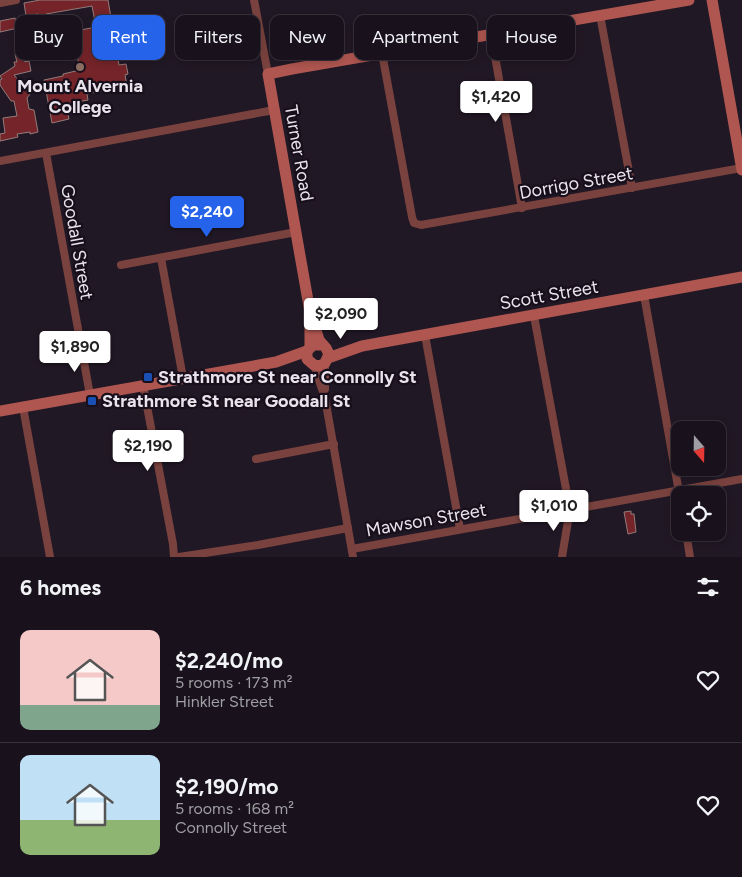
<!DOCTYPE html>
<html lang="en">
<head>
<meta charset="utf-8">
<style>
	:root { --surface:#19121c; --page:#221b25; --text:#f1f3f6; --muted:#9f9ea3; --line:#37323b; --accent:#2563eb }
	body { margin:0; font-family:Figtree,sans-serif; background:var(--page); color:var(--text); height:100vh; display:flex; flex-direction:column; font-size:19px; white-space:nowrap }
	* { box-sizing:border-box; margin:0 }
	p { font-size:16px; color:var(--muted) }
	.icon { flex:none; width:28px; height:28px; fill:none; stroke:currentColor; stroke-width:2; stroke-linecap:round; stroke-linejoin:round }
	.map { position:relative; height:557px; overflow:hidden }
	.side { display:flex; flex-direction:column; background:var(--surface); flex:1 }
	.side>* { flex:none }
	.guide { position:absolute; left:15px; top:15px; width:712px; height:45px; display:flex; gap:10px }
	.needle { width:32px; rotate:160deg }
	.tools { position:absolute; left:671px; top:421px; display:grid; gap:10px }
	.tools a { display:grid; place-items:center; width:55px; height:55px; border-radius:10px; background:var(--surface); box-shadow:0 2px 8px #0003,0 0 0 1px var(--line); font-size:25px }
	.price { position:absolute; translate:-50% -42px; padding:0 11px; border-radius:5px; background:#fff; color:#222; font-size:16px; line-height:32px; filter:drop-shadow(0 1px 2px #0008) }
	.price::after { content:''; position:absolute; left:50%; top:30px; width:15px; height:11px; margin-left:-8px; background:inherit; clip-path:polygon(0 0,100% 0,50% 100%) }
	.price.on { background:var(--accent); color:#fff }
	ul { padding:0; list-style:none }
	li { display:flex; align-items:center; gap:15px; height:125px; padding:0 20px }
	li+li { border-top:1px solid var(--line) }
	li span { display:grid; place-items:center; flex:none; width:140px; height:100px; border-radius:10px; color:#555 }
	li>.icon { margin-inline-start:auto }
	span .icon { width:60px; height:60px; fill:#fffc; stroke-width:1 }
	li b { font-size:21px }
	h2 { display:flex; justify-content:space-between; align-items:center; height:60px; padding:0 20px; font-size:21px }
	.pill { padding:0 18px; border-radius:10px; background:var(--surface); box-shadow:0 2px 8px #0003,0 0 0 1px var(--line); font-size:18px; line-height:45px }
	.pill.on { background:var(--accent); color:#fff }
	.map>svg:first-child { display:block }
	.building { fill:#752429; stroke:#937c7b }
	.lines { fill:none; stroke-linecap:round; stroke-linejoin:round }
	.street { stroke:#7a423e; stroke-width:8 }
	.secondary { stroke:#af5650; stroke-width:11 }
	.education-dot { fill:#8d6e63; stroke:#180f1c; stroke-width:2 }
	.transit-dot { fill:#1a4fb4; stroke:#180f1c; stroke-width:2 }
	.labels { text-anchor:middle; stroke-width:4.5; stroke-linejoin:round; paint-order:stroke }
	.poi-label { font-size:18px; font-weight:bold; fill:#e9e3ec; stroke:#180f1c; text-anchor:start }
	.street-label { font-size:18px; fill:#e9e3ec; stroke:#180f1c }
</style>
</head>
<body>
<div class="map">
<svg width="742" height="557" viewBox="0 0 742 557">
	<rect width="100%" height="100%" fill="#211825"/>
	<g class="building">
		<path d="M40,0h68l11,65 7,-1 2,10 -3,1 2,11 -40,8 1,6 -22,4 3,15 -17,4 -8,-43 19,-4v-2l17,-4 -5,-25 -22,4 -3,-13 46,-9 -4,-21 -46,8v2l-7,2 -1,-4 -12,2 -2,-13z"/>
		<path d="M15,18l3,10 -18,4v-11z"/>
		<path d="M23,52l2,10 4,-1 2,10 -17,4 16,19 -3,4 2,11 5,1 4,22 -8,2v-2l-13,2 1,3 -18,4v-7l5,-1 -2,-15 14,-2 -3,-15h-3l-11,-16v-5l2,-1 -2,-3 15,-10 -1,-4h3l-2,-8z"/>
		<path d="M631,511v3h3l2,18 -8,2 -4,-22z"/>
	</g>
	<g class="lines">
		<g class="street">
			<path d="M254,0l14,74"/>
			<path d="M0,3l16,-3"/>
			<path d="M600,15l32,173"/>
			<path d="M491,34l31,174"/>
			<path d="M382,53l30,164 2,6 7,2 321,-57"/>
			<path d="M46,153l44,242"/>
			<path d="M0,161l274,-51"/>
			<path d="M161,258l22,120"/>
			<path d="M121,265l175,-33"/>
			<path d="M644,295l36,203"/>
			<path d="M534,316l35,189v10l-7,42"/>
			<path d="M425,335l35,194"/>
			<path d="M314,365l11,33 28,159"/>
			<path d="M143,385l30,159 1,13"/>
			<path d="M325,389v-26"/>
			<path d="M23,407l27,150"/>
			<path d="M256,459l78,-15"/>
			<path d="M686,532l4,25"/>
			<path d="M352,549l390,-70"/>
			<path d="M179,557l79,-12 90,-17"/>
		</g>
		<g class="secondary">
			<path d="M712,0l30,170"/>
			<path d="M314,323l5,17 7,8 3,6 -4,9 -5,3 -6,-1 -7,-6v-8l6,-6h9"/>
			<path d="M310,347v-35l-42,-238 24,-5 397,-69"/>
			<path d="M328,358l34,-12 380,-69"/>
			<path d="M0,411l276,-49 31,-11"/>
		</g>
	</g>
	<circle class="education-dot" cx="80" cy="67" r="5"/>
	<g class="transit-dot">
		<rect x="143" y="372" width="10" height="10" rx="2.5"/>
		<rect x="87" y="396" width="10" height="10" rx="2.5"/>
	</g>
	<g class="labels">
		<g class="poi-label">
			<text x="80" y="92" text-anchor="middle">Mount Alvernia<tspan x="80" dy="21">College</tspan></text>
			<text x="158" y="383">Strathmore St near Connolly St</text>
			<text x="102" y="407">Strathmore St near Goodall St</text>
		</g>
		<g class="street-label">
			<text transform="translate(299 153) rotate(80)" y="6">Turner Road</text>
			<text transform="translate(576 183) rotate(-10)" y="6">Dorrigo Street</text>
			<text transform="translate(77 242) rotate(80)" y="6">Goodall Street</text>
			<text transform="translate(549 295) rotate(-10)" y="6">Scott Street</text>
			<text transform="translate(426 520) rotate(-10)" y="6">Mawson Street</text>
		</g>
	</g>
</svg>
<div class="tools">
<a><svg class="needle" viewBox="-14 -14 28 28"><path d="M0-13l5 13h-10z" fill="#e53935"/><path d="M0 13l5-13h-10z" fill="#9f9ea3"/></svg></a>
<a><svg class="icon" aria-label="locate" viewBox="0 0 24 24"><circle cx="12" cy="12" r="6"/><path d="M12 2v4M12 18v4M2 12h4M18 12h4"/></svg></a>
</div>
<b class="price" style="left:496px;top:123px">$1,420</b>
<b class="price on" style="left:207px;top:238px">$2,240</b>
<b class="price" style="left:341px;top:340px">$2,090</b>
<b class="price" style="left:75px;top:373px">$1,890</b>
<b class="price" style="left:148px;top:472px">$2,190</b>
<b class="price" style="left:554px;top:532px">$1,010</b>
<div class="guide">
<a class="pill">Buy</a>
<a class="pill on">Rent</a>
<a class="pill">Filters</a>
<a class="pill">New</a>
<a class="pill">Apartment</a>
<a class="pill">House</a>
</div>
</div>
<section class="side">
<h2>6 homes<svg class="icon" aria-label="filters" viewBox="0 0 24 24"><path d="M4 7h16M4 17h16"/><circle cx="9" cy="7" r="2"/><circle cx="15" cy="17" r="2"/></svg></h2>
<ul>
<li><span style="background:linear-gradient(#f6c9c9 75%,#7fa58c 0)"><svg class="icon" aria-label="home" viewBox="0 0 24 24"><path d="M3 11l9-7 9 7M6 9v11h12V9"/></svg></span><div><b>$2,240/mo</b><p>5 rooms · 173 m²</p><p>Hinkler Street</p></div><svg class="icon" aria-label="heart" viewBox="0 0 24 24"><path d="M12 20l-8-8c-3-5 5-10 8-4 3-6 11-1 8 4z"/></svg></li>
<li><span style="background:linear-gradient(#bfe0f5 65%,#8fb573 0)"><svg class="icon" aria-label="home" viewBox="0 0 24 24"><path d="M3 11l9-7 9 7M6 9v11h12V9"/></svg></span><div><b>$2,190/mo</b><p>5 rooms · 168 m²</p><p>Connolly Street</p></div><svg class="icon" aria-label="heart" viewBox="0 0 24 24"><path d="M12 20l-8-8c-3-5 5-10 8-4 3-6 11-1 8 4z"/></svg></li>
</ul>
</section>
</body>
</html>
